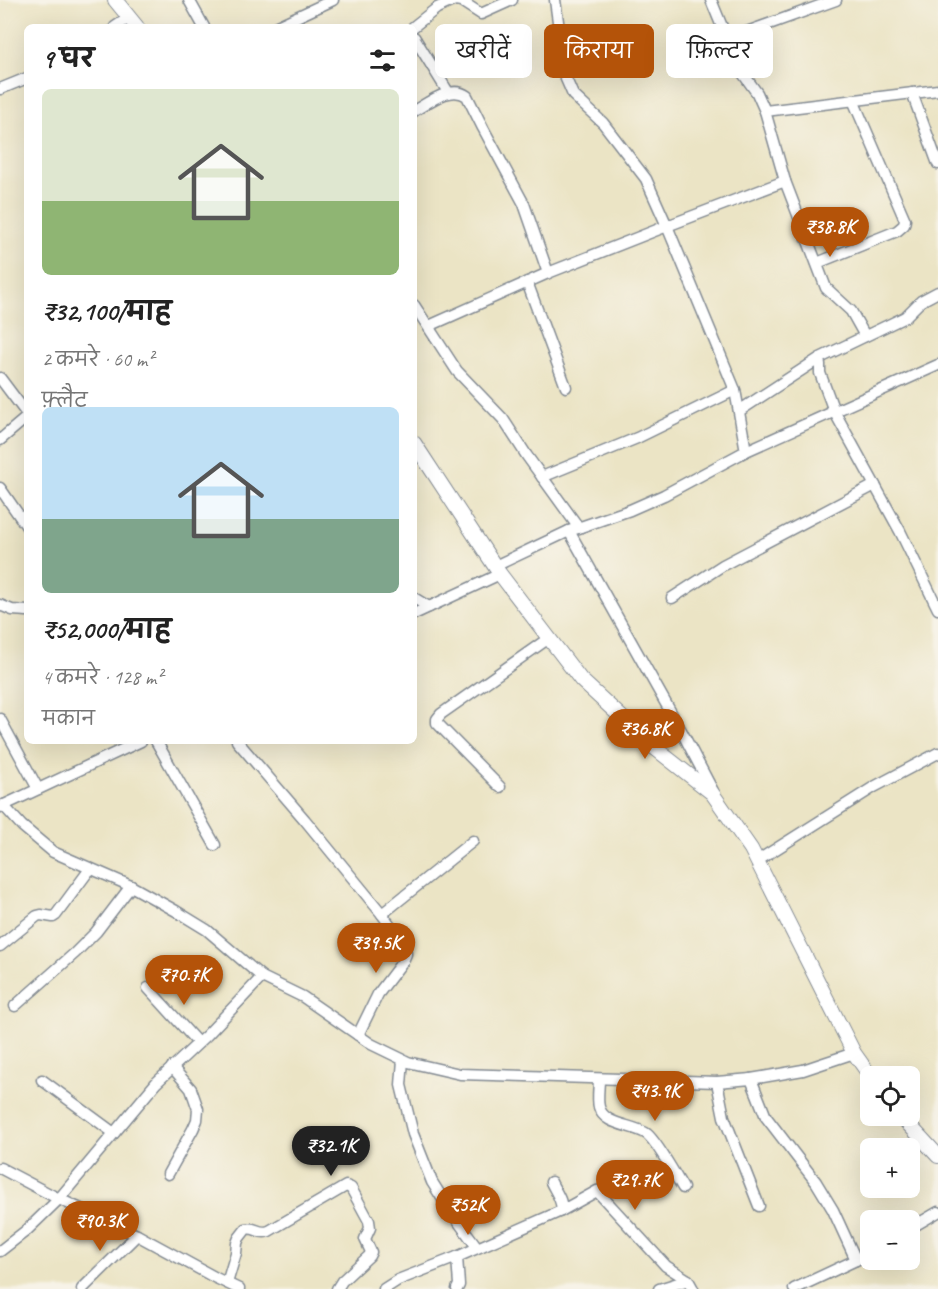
<!DOCTYPE html>
<html lang="hi">
<head>
<meta charset="utf-8">
<style>
	:root { --surface:#fff; --page:#f2f2f2; --text:#222; --muted:#767676; --accent:#b45309 }
	body { margin:0; font-family:Caveat,"Playpen Sans Deva",sans-serif; background:var(--page); color:var(--text); height:100vh; display:flex; flex-direction:column; font-size:22px; white-space:nowrap }
	* { box-sizing:border-box; margin:0 }
	p { font-size:20px; color:var(--muted) }
	.icon { flex:none; width:33px; height:33px; fill:none; stroke:currentColor; stroke-width:2; stroke-linecap:round; stroke-linejoin:round }
	.map { position:relative; flex:1; overflow:hidden }
	.panel { position:absolute; left:24px; top:24px; width:393px; height:720px; display:flex; flex-direction:column; background:var(--surface); border-radius:9px; box-shadow:0 6px 24px #0002 }
	.panel>* { flex:none }
	.banner { position:absolute; left:435px; top:24px; width:412px; height:54px; display:flex; gap:12px }
	.fabs { position:absolute; left:860px; top:1066px; display:grid; gap:12px }
	.fabs a { display:grid; place-items:center; width:60px; height:60px; border-radius:9px; background:var(--surface); box-shadow:0 6px 24px #0002; font-size:30px }
	.price { position:absolute; translate:-50% -51px; padding:0 14px; border-radius:21px; background:var(--accent); color:#fff; font-size:20px; line-height:39px; filter:drop-shadow(0 2px 3px #0008) }
	.price::after { content:''; position:absolute; left:50%; top:36px; width:18px; height:14px; margin-left:-9px; background:inherit; clip-path:polygon(0 0,100% 0,50% 100%) }
	.price.on { background:#222; color:#fff }
	ul { padding:0; list-style:none }
	li { display:grid; align-content:center; gap:12px; height:318px; padding:0 18px }
	li span { display:grid; place-items:center; height:186px; border-radius:9px; color:#555 }
	li>.icon { margin-inline-start:auto }
	span .icon { width:108px; height:108px; fill:#fffc; stroke-width:1 }
	li b { font-size:26px }
	h2 { display:flex; justify-content:space-between; align-items:center; height:72px; padding:0 18px; font-size:26px }
	.pill { padding:0 21px; border-radius:9px; background:var(--surface); box-shadow:0 6px 24px #0002; font-size:21px; line-height:54px }
	.pill.on { background:var(--accent); color:#fff }
	.map>svg:first-child { display:block }
	.lines { fill:none; stroke-linecap:round; stroke-linejoin:round }
	.minor-casing { stroke:#838a92; stroke-width:13 }
	.tertiary-casing { stroke:#838a92; stroke-width:16 }
	.minor { stroke:#fff; stroke-width:10 }
	.tertiary { stroke:#fff; stroke-width:14 }
</style>
</head>
<body>
<div class="map">
<svg width="938" height="1289" viewBox="0 0 938 1289">
	<rect width="100%" height="100%" fill="#f7f3e8"/>
	<filter id="ink" filterUnits="userSpaceOnUse"><feTurbulence type="fractalNoise" baseFrequency=".0167" numOctaves="2"/><feDisplacementMap in="SourceGraphic" scale="12" xChannelSelector="R" yChannelSelector="G"/><feConvolveMatrix kernelMatrix="1 2 1 2 8 2 1 2 1" color-interpolation-filters="sRGB"/></filter>
	<filter id="wash" filterUnits="userSpaceOnUse"><feTurbulence type="fractalNoise" baseFrequency=".008" numOctaves="4" result="noise"/><feDisplacementMap in="SourceGraphic" scale="24" xChannelSelector="R" yChannelSelector="G"/><feGaussianBlur stdDeviation="1.35" result="paint"/><feColorMatrix in="noise" values="0 0 0 0 0 0 0 0 0 0 0 0 0 0 0 0 0 1.4 0 .05"/><feComposite in="paint" operator="in"/></filter>
	<g filter="url(#wash)">
		<rect width="100%" height="100%" fill="#ebe4c5"/>
	</g>
	<g filter="url(#ink)">
		<g class="lines">
			<defs>
				<g id="minor">
					<path d="M189,0l15,27"/>
					<path d="M455,0l6,1 20,13 31,-14"/>
					<path d="M555,0l11,79 7,16 30,28 43,56 21,47 118,-45 -20,-70"/>
					<path d="M711,0l28,68 18,25 8,18 173,-21"/>
					<path d="M115,27l15,-10"/>
					<path d="M275,27l58,-27"/>
					<path d="M413,27l24,-19 18,-8"/>
					<path d="M414,37l34,55"/>
					<path d="M727,39l109,-39"/>
					<path d="M0,89l27,-11"/>
					<path d="M912,93l26,71"/>
					<path d="M414,111c14,-8 37,-27 53,-15l16,32 41,76 24,69"/>
					<path d="M785,181l41,107 25,23 14,25"/>
					<path d="M817,263l80,-32 7,-6 1,-5 -52,-120"/>
					<path d="M527,282l39,105"/>
					<path d="M414,305l43,66 46,48 24,37 52,72"/>
					<path d="M429,326l119,-53 119,-47 68,164 11,61"/>
					<path d="M820,364v9l14,38 66,120 38,78"/>
					<path d="M0,378l27,36"/>
					<path d="M739,411l81,-53 85,-41 16,-16 17,-9"/>
					<path d="M0,440l27,-23"/>
					<path d="M542,477l95,-39 98,-48"/>
					<path d="M0,488l27,39"/>
					<path d="M569,531l114,203 30,57"/>
					<path d="M495,566l74,-35 61,-21 34,-15 82,-44 192,-86"/>
					<path d="M414,598l15,9"/>
					<path d="M672,598l51,-33 152,-80"/>
					<path d="M0,605l12,5 15,1"/>
					<path d="M414,614l86,-40"/>
					<path d="M0,719l38,70"/>
					<path d="M156,741l59,104"/>
					<path d="M237,741l68,79 77,94 91,-73"/>
					<path d="M500,787l-63,-64v-4l4,-5 108,-76"/>
					<path d="M3,805l19,21 31,26 78,34 45,25 31,19 55,47 41,20 68,47 37,18 52,12 257,8 34,-3 52,-9 51,-17"/>
					<path d="M0,807l141,-66"/>
					<path d="M757,861l117,-74 64,-34"/>
					<path d="M0,946l37,-30 4,-1 12,2 3,-2 34,-46"/>
					<path d="M148,988l50,55"/>
					<path d="M15,1006l60,-53 21,-21 35,-46"/>
					<path d="M358,1035l20,-41 25,-33 3,-7 -1,-8 -23,-32"/>
					<path d="M403,1060l-2,25 12,49 19,48 17,27 28,38"/>
					<path d="M599,1079c0,8 -2,20 0,28 5,19 34,17 48,27 10,8 28,41 36,54"/>
					<path d="M751,1079l15,38 50,65 17,28 23,50"/>
					<path d="M42,1080l72,53"/>
					<path d="M717,1082l7,35 35,89"/>
					<path d="M0,1168l59,31 78,36 79,43 23,11"/>
					<path d="M168,1174l25,-45 4,-9 1,-11 -7,-20 -19,-22"/>
					<path d="M561,1211l36,-20 69,75 22,14 5,9"/>
					<path d="M909,1229l29,-17"/>
					<path d="M0,1251l27,-21 32,-31 97,-116 51,-48 55,-58"/>
					<path d="M457,1257l2,28 -2,4"/>
					<path d="M227,1283l9,-30 1,-10 2,-5 7,-9c9,-3 13,6 23,2l77,-45 5,2 18,33 1,7 -5,11 6,13 -2,4 -27,25 -5,8"/>
					<path d="M82,1289l55,-54"/>
					<path d="M384,1289l14,-9 59,-23 104,-46c3,-9 -6,-20 -10,-29"/>
					<path d="M659,1289l29,-9"/>
					<path d="M794,1289l62,-29 14,-8"/>
				</g>
				<g id="tertiary">
					<path d="M115,0l22,27"/>
					<path d="M414,443l86,131 81,106 75,69 56,44 39,56 103,204 17,24"/>
					<path d="M901,1116l37,40"/>
				</g>
			</defs>
			<use href="#minor" class="minor-casing"/>
			<use href="#tertiary" class="tertiary-casing"/>
			<use href="#minor" class="minor"/>
			<use href="#tertiary" class="tertiary"/>
		</g>
	</g>
</svg>
<div class="fabs">
<a><svg class="icon" aria-label="locate" viewBox="0 0 24 24"><circle cx="12" cy="12" r="6"/><path d="M12 2v4M12 18v4M2 12h4M18 12h4"/></svg></a>
<a>+</a>
<a>−</a>
</div>
<b class="price" style="left:830px;top:258px">₹38.8K</b>
<b class="price" style="left:645px;top:760px">₹36.8K</b>
<b class="price" style="left:376px;top:974px">₹39.5K</b>
<b class="price" style="left:184px;top:1006px">₹70.7K</b>
<b class="price" style="left:655px;top:1122px">₹43.9K</b>
<b class="price on" style="left:331px;top:1177px">₹32.1K</b>
<b class="price" style="left:635px;top:1211px">₹29.7K</b>
<b class="price" style="left:468px;top:1236px">₹52K</b>
<b class="price" style="left:100px;top:1252px">₹90.3K</b>
<div class="banner">
<a class="pill">खरीदें</a>
<a class="pill on">किराया</a>
<a class="pill">फ़िल्टर</a>
</div>
<section class="panel">
<h2>9 घर<svg class="icon" aria-label="filters" viewBox="0 0 24 24"><path d="M4 7h16M4 17h16"/><circle cx="9" cy="7" r="2"/><circle cx="15" cy="17" r="2"/></svg></h2>
<ul>
<li><span style="background:linear-gradient(#dfe7d0 60%,#8fb573 0)"><svg class="icon" aria-label="home" viewBox="0 0 24 24"><path d="M3 11l9-7 9 7M6 9v11h12V9"/></svg></span><div><b>₹32,100/माह</b><p>2 कमरे · 60 m²</p><p>फ़्लैट</p></div></li>
<li><span style="background:linear-gradient(#bfe0f5 60%,#7fa58c 0)"><svg class="icon" aria-label="home" viewBox="0 0 24 24"><path d="M3 11l9-7 9 7M6 9v11h12V9"/></svg></span><div><b>₹52,000/माह</b><p>4 कमरे · 128 m²</p><p>मकान</p></div></li>
</ul>
</section>
</div>
</body>
</html>
